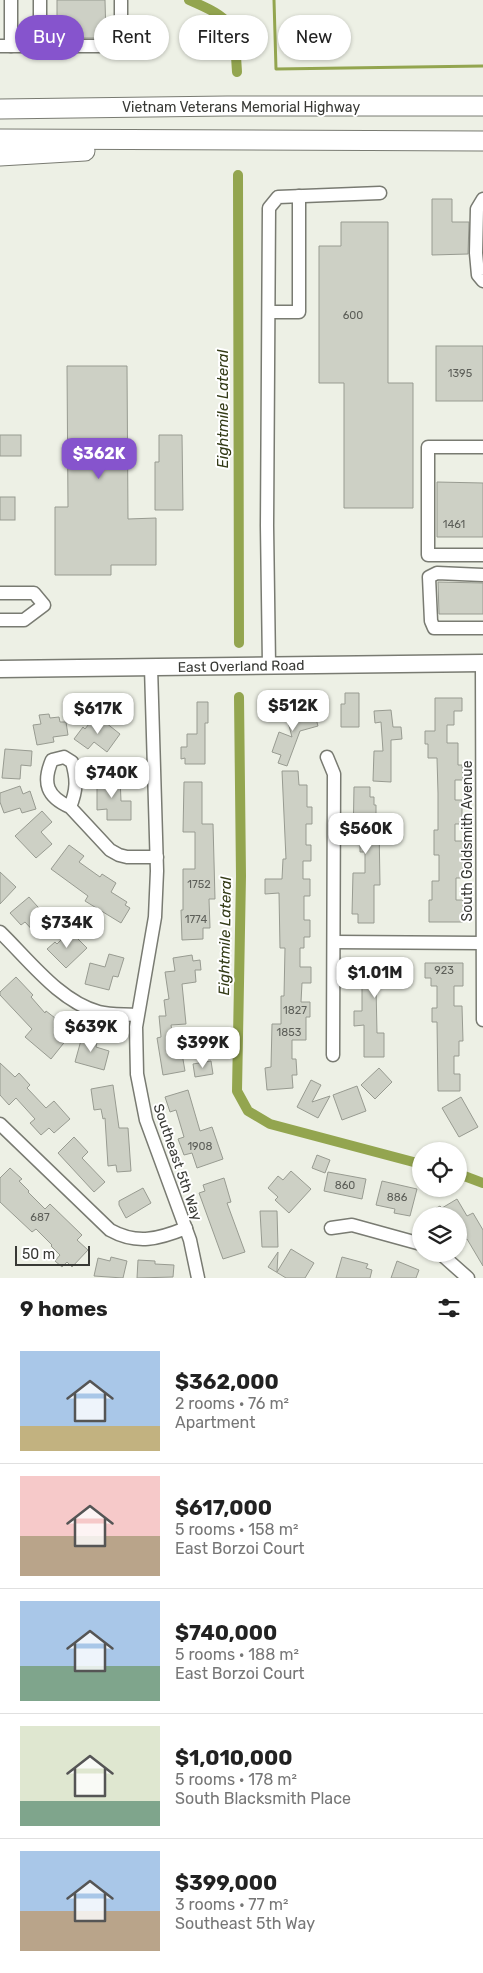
<!DOCTYPE html>
<html lang="en">
<head>
<meta charset="utf-8">
<style>
	:root { --surface:#fff; --page:#f2f2f2; --text:#222; --muted:#767676; --line:#e0e0e0; --accent:#8654cd }
	body { margin:0; font-family:Rubik,sans-serif; background:var(--page); color:var(--text); height:100vh; display:flex; flex-direction:column; font-size:19px; white-space:nowrap }
	* { box-sizing:border-box; margin:0 }
	p { font-size:16px; color:var(--muted) }
	.icon { flex:none; width:28px; height:28px; fill:none; stroke:currentColor; stroke-width:2; stroke-linecap:round; stroke-linejoin:round }
	.map { position:relative; height:1278px; overflow:hidden }
	.details { display:flex; flex-direction:column; background:var(--surface); flex:1 }
	.details>* { flex:none }
	.banner { position:absolute; left:15px; top:15px; width:454px; height:45px; display:flex; gap:10px }
	.tools { position:absolute; left:412px; top:1142px; display:grid; gap:10px }
	.tools a { display:grid; place-items:center; width:55px; height:55px; border-radius:50%; background:var(--surface); box-shadow:0 1px 4px #0004; font-size:25px }
	.scale { position:absolute; left:15px; bottom:12px; width:75px; box-sizing:border-box; padding-left:5px; border:2px solid #383935; border-top:0; font-size:14px; line-height:18px; white-space:nowrap; color:#383935; -webkit-text-stroke:4px #fff; paint-order:stroke }
	.price { position:absolute; translate:-50% -42px; padding:0 11px; border-radius:10px; background:#fff; color:#222; font-size:16px; line-height:32px; filter:drop-shadow(0 1px 2px #0008) }
	.price::after { content:''; position:absolute; left:50%; top:30px; width:15px; height:11px; margin-left:-8px; background:inherit; clip-path:polygon(0 0,100% 0,50% 100%) }
	.price.current { background:var(--accent); color:#fff }
	ul { padding:0; list-style:none }
	li { display:flex; align-items:center; gap:15px; height:125px; padding:0 20px }
	li+li { border-top:1px solid var(--line) }
	li span { display:grid; place-items:center; flex:none; width:140px; height:100px; border-radius:0px; color:#555 }
	li>.icon { margin-inline-start:auto }
	span .icon { width:60px; height:60px; fill:#fffc; stroke-width:1 }
	li b { font-size:21px }
	h2 { display:flex; justify-content:space-between; align-items:center; height:60px; padding:0 20px; font-size:21px }
	.tag { padding:0 18px; border-radius:22px; background:var(--surface); box-shadow:0 1px 4px #0004; font-size:18px; line-height:45px }
	.tag.current { background:var(--accent); color:#fff }
	.map>svg:first-child { display:block }
	.lines { fill:none; stroke-linecap:round; stroke-linejoin:round }
	.stream { stroke:#93a54f; stroke-width:3 }
	.canal { stroke:#93a54f; stroke-width:10 }
	.building { fill:#cdd0c5; stroke:#989b91 }
	.minor-casing { stroke:#797b72; stroke-width:15 }
	.major-casing { stroke:#797b72; stroke-width:19 }
	.highway-casing { stroke:#797b72; stroke-width:21 }
	.minor { stroke:#fff; stroke-width:12 }
	.major { stroke:#fff; stroke-width:16 }
	.highway { stroke:#fff; stroke-width:19 }
	.labels { text-anchor:middle; stroke-width:4; stroke-linejoin:round; paint-order:stroke }
	.number-label { font-size:11px; fill:#5d5f59 }
	.street-label { font-size:14px; fill:#383935; stroke:#fff }
	.water-label { font-size:15px; font-style:italic; fill:#333b16; stroke:#fff }
</style>
</head>
<body>
<div class="map">
<svg width="483" height="1278" viewBox="0 0 483 1278">
	<rect width="100%" height="100%" fill="#edf0e5"/>
	<g class="lines">
		<path class="stream" d="M274,0l2,69 207,-3"/>
		<g class="canal">
			<path d="M189,0c46,20 45,23 48,72"/>
			<path d="M238,175l1,468"/>
			<path d="M239,697l2,179 -4,215 11,20 22,13 151,40"/>
			<path d="M459,1174l24,9"/>
		</g>
	</g>
	<g class="building">
		<path d="M57,0h48l1,38h-49z"/>
		<path d="M432,199h20v23h17l-1,32 -36,1z"/>
		<path d="M341,222h47v161h25v125h-69v-125h-25v-137h22z"/>
		<rect x="436" y="346" width="47" height="55"/>
		<path d="M67,366h60l1,153 28,-1v47h-45v10h-56v-68h13z"/>
		<rect x="0" y="435" width="21" height="21"/>
		<path d="M159,435h23l1,75h-28v-48h4z"/>
		<path d="M437,482l46,1v54h-46z"/>
		<rect x="0" y="497" width="15" height="23"/>
		<path d="M438,582l45,1v31h-44z"/>
		<path d="M345,693h14v34h-18v-23h4z"/>
		<path d="M435,698h27v13h-8v14h-7v18h11v22h4l1,15h-8v20h7v24h-7v17h8v37h-7v22h7v22h-34v-22h3v-19h7v-26h-5v-25h4v-37l-1,-35h-9v-14h-3v-13h10z"/>
		<path d="M197,702h11v21h-3v41h-20v-6l-4,1v-12h6v-13h10z"/>
		<path d="M306,705l4,12 5,-2 3,11 -18,5 -13,35 -9,-3 3,-8 -9,-3 7,-20 13,5 -7,-26z"/>
		<path d="M391,710l2,17h8l1,12 -11,1v42l-18,-1 1,-30h9l-2,-29 -6,1 -1,-12z"/>
		<path d="M49,714l1,4 9,-1 1,5h6l2,13 -15,2 1,5 -17,3 -4,-20 8,-1 -2,-9z"/>
		<path d="M96,715l24,19 -13,18 -13,-10 -6,7 -14,-10 9,-12 2,2z"/>
		<path d="M5,749l27,2 -1,15 -10,-1 -1,14 -18,-1z"/>
		<path d="M282,771h16l1,14h8v22h5v17h-6v21h5v16h-8v18h7v17h-6v24h6v17h-6v11h-4v19h11v16h-9l-1,19h9v15h-4v23h-14v19h4l1,16h-5l1,13 -26,2 -2,-22 6,-1 1,-43h9v-28h3l1,-48h-5l-1,-55 -14,1v-15h17l1,-20h3z"/>
		<path d="M97,777h23l1,24h10v19h-24v-11l-10,1z"/>
		<path d="M184,782h18v42h11l2,75h-6l1,29h-7v11l-21,1 -1,-30h2v-41h12v-37h-12z"/>
		<path d="M20,786l3,8 7,-3 6,18 -14,4 -2,-5 -16,5 -4,-11v-9z"/>
		<path d="M354,787h16v10h4v8h2v20h3l1,60h-6v38h-16v-9h-6l1,-41h12v-21h-5v-8h-7z"/>
		<path d="M42,811l10,11 -11,10 11,12 -16,14 -21,-22z"/>
		<path d="M69,845l15,11 -5,6 21,15 2,-3 14,9 -5,9 16,10 -2,3 5,3 -9,15 -36,-22 3,-5 -37,-27z"/>
		<path d="M0,872l16,15 -16,17z"/>
		<path d="M29,897l17,19 4,-4 6,7 -19,16 -12,-13 -4,3 -11,-12z"/>
		<path d="M70,931l17,17 -21,20 -19,-19 8,-7 2,2z"/>
		<path d="M109,954l15,4 -6,19 -5,-1 -4,14 -24,-6 5,-21 15,4z"/>
		<path d="M192,955l1,6 7,-1 1,10h-6l1,12 -14,2 4,40 -15,1 3,18 6,-1 5,29 -22,4 -6,-37 4,-1 -2,-21h7l-2,-16 5,-1 -4,-27 10,-1 -2,-13z"/>
		<path d="M352,962l55,2v22h-31l1,47h7v24h-20v-32l-10,1v-15h8v-25h-10z"/>
		<path d="M425,963h38v23h-9v20h8l1,35h-4v15h-5v18h6v17h-22l-1,-69h-5v-14h5v-22h-6v-8h-6z"/>
		<path d="M16,977l17,18 -2,2 14,16 1,-2 13,10 -5,7 13,11 -16,20 -26,-22 7,-8 -32,-34v-3z"/>
		<path d="M83,1033l15,4 -2,10 13,4 -5,19 -29,-8z"/>
		<path d="M211,1061l2,13 -18,3 -2,-13z"/>
		<path d="M0,1063l15,14 4,-4 11,12 -3,3 19,20 8,-7 16,18 -16,14 -5,-5 -8,7 -11,-12 5,-4 -19,-21 -7,7 -9,-10z"/>
		<path d="M379,1068l13,14 -17,17 -14,-14z"/>
		<path d="M311,1080l10,5 -9,17 18,-6 -12,22 -21,-11z"/>
		<path d="M113,1085l6,43h9l3,43 -14,1 -1,-7 -8,1 -3,-48 -2,1 -2,-10 -7,1 -3,-21z"/>
		<path d="M357,1086l9,25 -24,9 -9,-25z"/>
		<path d="M188,1090l12,41 12,-4 11,32 -26,9 -5,-15 -8,2 -6,-16 6,-2 -8,-27 -6,2 -5,-15z"/>
		<path d="M461,1097l17,30 -19,10 -17,-29z"/>
		<path d="M74,1137l14,15 -6,6 23,24 -11,10 -36,-39z"/>
		<path d="M317,1155l13,5 -5,13 -13,-5z"/>
		<path d="M10,1168l12,11 -3,2 10,10 -1,1 17,17 5,-5 32,31 -5,5 11,10 -16,17 -5,-5 -5,5 -7,-6 5,-6 -9,-9 1,-1 -16,-16 -4,3 -32,-30v-24z"/>
		<path d="M291,1171l20,18 -22,24 -14,-13 3,-3 -10,-9 10,-12 5,4z"/>
		<path d="M328,1172l38,7 -4,20 -38,-8z"/>
		<path d="M224,1178l7,24 -4,1 18,49 -22,7 -24,-66 6,-2 -2,-6z"/>
		<path d="M382,1181l35,8 -7,27 -16,-3 1,-4 -19,-4z"/>
		<path d="M143,1188l8,15 -25,15 -7,-13v-4z"/>
		<path d="M457,1199l10,17 6,-3 10,17v36l-16,-27 -8,5v-28h-37l18,-10 2,2z"/>
		<path d="M260,1211h17l1,36h-16z"/>
		<path d="M291,1249l23,14 -9,15h-19l-18,-11 10,-15 -1,20z"/>
		<path d="M111,1257l16,4 -4,17 -29,-2 4,-18 12,3z"/>
		<path d="M342,1257l26,7 -2,4 6,2 -2,8h-34z"/>
		<path d="M138,1260l17,1v3l19,1 -1,12 -36,1z"/>
		<path d="M397,1261l22,9 -3,8h-25z"/>
	</g>
	<g class="lines">
		<defs>
			<g id="minor">
				<path d="M11,0v46"/>
				<path d="M0,46h40v-46"/>
				<path d="M40,46h81v-45"/>
				<path d="M483,199l-6,10 -1,44 2,22 5,6"/>
				<path d="M269,312h30v-116"/>
				<path d="M483,447h-55v108h55"/>
				<path d="M483,575l-46,-2 -8,4 2,44 3,7h49"/>
				<path d="M0,593h34l10,12 -20,15h-24"/>
				<path d="M482,663l1,357"/>
				<path d="M269,665l-2,-139 2,-318 9,-11 102,-4"/>
				<path d="M151,667l6,204 -2,46 -19,110 1,47 9,46 44,120 8,38"/>
				<path d="M327,757l7,17 -1,281"/>
				<path d="M70,807c-23,-10 -28,-24 -18,-47l12,-3 8,5c5,17 5,28 -2,45l40,43 9,5 8,2h30"/>
				<path d="M0,932c28,27 60,70 99,80 12,3 25,2 38,3"/>
				<path d="M334,942l147,1"/>
				<path d="M0,1124l110,106c27,15 49,9 76,-2"/>
				<path d="M331,1228l21,-3 69,19"/>
				<path d="M441,1254l27,24"/>
			</g>
			<path id="major" d="M0,669l483,-6"/>
			<g id="highway">
				<path d="M0,109l227,-3h256"/>
				<path d="M0,139l483,2"/>
				<path d="M0,156l85,-5"/>
			</g>
		</defs>
		<use href="#minor" class="minor-casing"/>
		<use href="#major" class="major-casing"/>
		<use href="#highway" class="highway-casing"/>
		<use href="#minor" class="minor"/>
		<use href="#major" class="major"/>
		<use href="#highway" class="highway"/>
	</g>
	<g class="labels">
		<g class="number-label">
			<text x="353" y="319">600</text>
			<text x="460" y="377">1395</text>
			<text x="454" y="528">1461</text>
			<text x="199" y="888">1752</text>
			<text x="196" y="923">1774</text>
			<text x="444" y="974">923</text>
			<text x="295" y="1014">1827</text>
			<text x="289" y="1036">1853</text>
			<text x="200" y="1150">1908</text>
			<text x="345" y="1189">860</text>
			<text x="397" y="1201">886</text>
			<text x="40" y="1221">687</text>
		</g>
		<g class="street-label">
			<text x="241" y="112">Vietnam Veterans Memorial Highway</text>
			<text transform="translate(241 666) rotate(-1)" y="5">East Overland Road</text>
			<text transform="translate(467 841) rotate(-90)" y="5">South Goldsmith Avenue</text>
			<text transform="translate(178 1162) rotate(71)" y="5">Southeast 5th Way</text>
		</g>
		<g class="water-label">
			<text transform="translate(223 409) rotate(-90)" y="5">Eightmile Lateral</text>
			<text transform="translate(225 936) rotate(-89)" y="5">Eightmile Lateral</text>
		</g>
	</g>
</svg>
<div class="tools">
<a><svg class="icon" aria-label="locate" viewBox="0 0 24 24"><circle cx="12" cy="12" r="6"/><path d="M12 2v4M12 18v4M2 12h4M18 12h4"/></svg></a>
<a><svg class="icon" aria-label="layers" viewBox="0 0 24 24"><path d="M12 4l9 5-9 5-9-5zM3 14l9 5 9-5"/></svg></a>
</div>
<div class="scale">50 m</div>
<b class="price current" style="left:99px;top:480px">$362K</b>
<b class="price" style="left:293px;top:732px">$512K</b>
<b class="price" style="left:98px;top:735px">$617K</b>
<b class="price" style="left:112px;top:799px">$740K</b>
<b class="price" style="left:366px;top:855px">$560K</b>
<b class="price" style="left:67px;top:949px">$734K</b>
<b class="price" style="left:375px;top:999px">$1.01M</b>
<b class="price" style="left:91px;top:1053px">$639K</b>
<b class="price" style="left:203px;top:1069px">$399K</b>
<div class="banner">
<a class="tag current">Buy</a>
<a class="tag">Rent</a>
<a class="tag">Filters</a>
<a class="tag">New</a>
</div>
</div>
<section class="details">
<h2>9 homes<svg class="icon" aria-label="filters" viewBox="0 0 24 24"><path d="M4 7h16M4 17h16"/><circle cx="9" cy="7" r="2"/><circle cx="15" cy="17" r="2"/></svg></h2>
<ul>
<li><span style="background:linear-gradient(#a9c7e8 75%,#c2b280 0)"><svg class="icon" aria-label="home" viewBox="0 0 24 24"><path d="M3 11l9-7 9 7M6 9v11h12V9"/></svg></span><div><b>$362,000</b><p>2 rooms · 76 m²</p><p>Apartment</p></div></li>
<li><span style="background:linear-gradient(#f6c9c9 60%,#b9a48a 0)"><svg class="icon" aria-label="home" viewBox="0 0 24 24"><path d="M3 11l9-7 9 7M6 9v11h12V9"/></svg></span><div><b>$617,000</b><p>5 rooms · 158 m²</p><p>East Borzoi Court</p></div></li>
<li><span style="background:linear-gradient(#a9c7e8 65%,#7fa58c 0)"><svg class="icon" aria-label="home" viewBox="0 0 24 24"><path d="M3 11l9-7 9 7M6 9v11h12V9"/></svg></span><div><b>$740,000</b><p>5 rooms · 188 m²</p><p>East Borzoi Court</p></div></li>
<li><span style="background:linear-gradient(#dfe7d0 75%,#7fa58c 0)"><svg class="icon" aria-label="home" viewBox="0 0 24 24"><path d="M3 11l9-7 9 7M6 9v11h12V9"/></svg></span><div><b>$1,010,000</b><p>5 rooms · 178 m²</p><p>South Blacksmith Place</p></div></li>
<li><span style="background:linear-gradient(#a9c7e8 60%,#b9a48a 0)"><svg class="icon" aria-label="home" viewBox="0 0 24 24"><path d="M3 11l9-7 9 7M6 9v11h12V9"/></svg></span><div><b>$399,000</b><p>3 rooms · 77 m²</p><p>Southeast 5th Way</p></div></li>
</ul>
</section>
</body>
</html>
